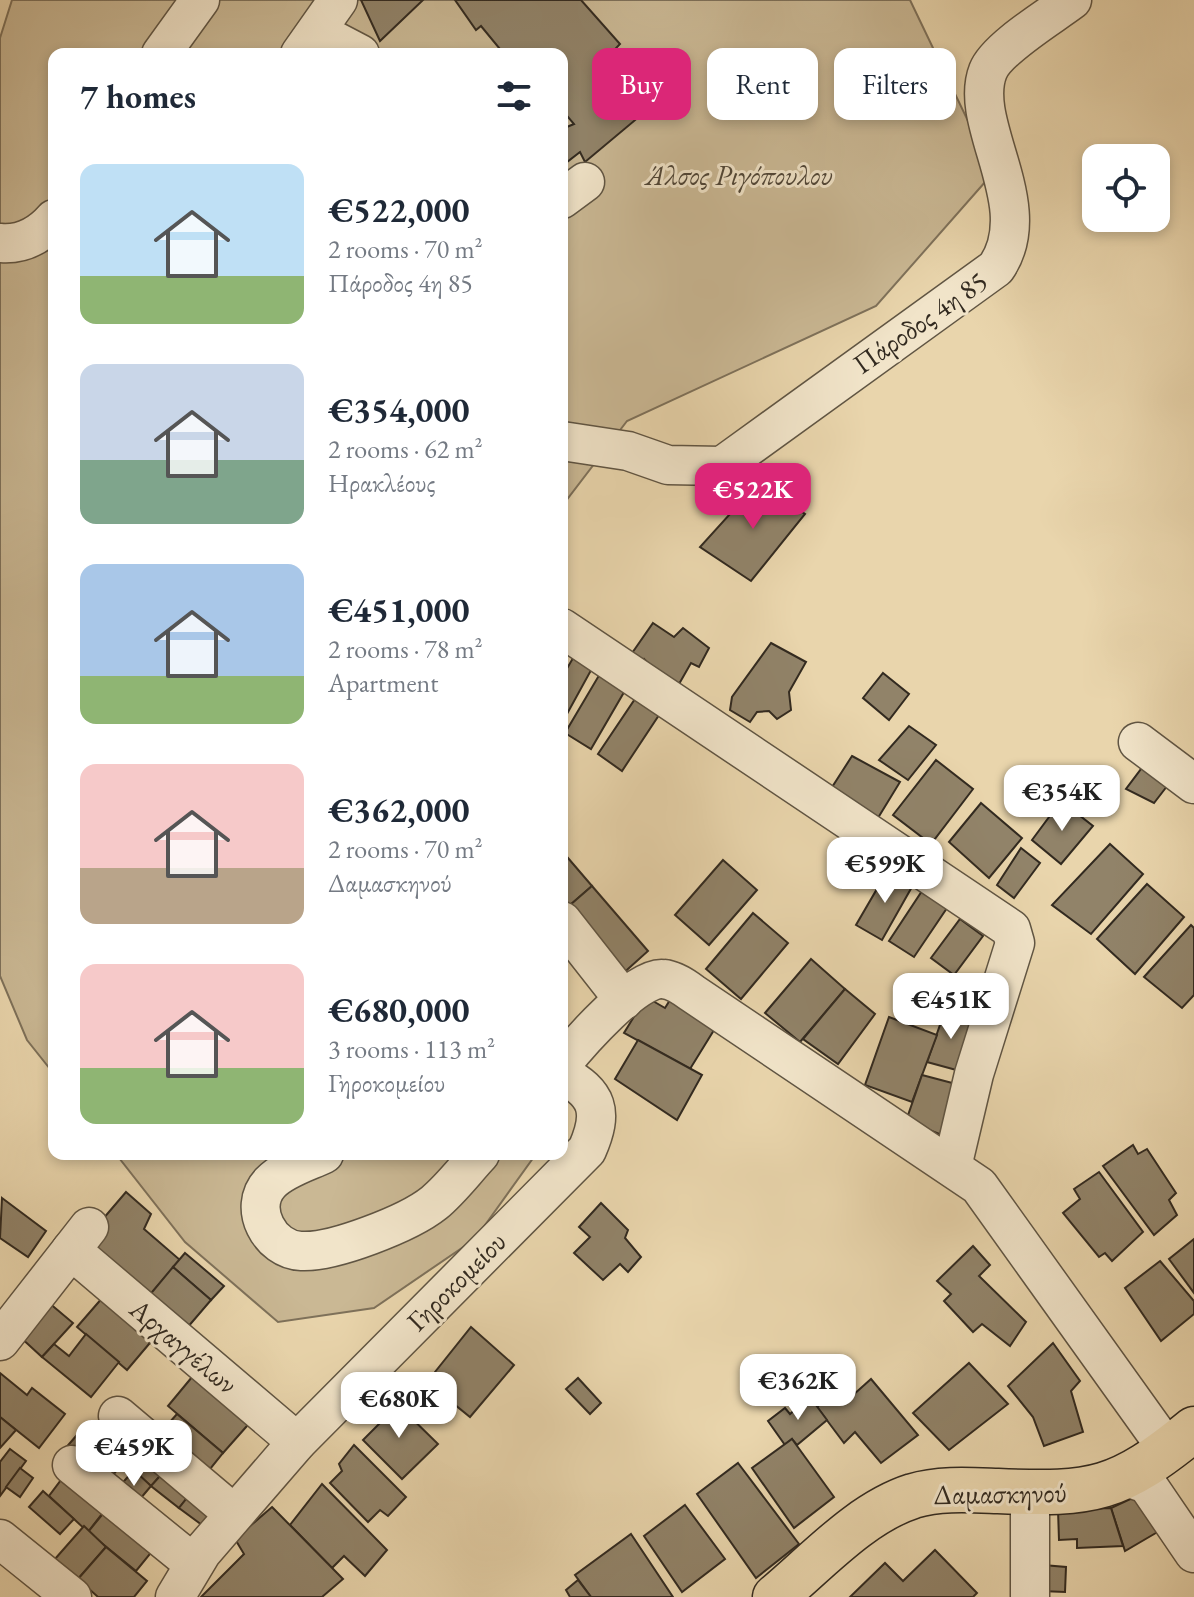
<!DOCTYPE html>
<html lang="en">
<head>
<meta charset="utf-8">
<style>
	:root { --surface:#fff; --page:#f6f6f7; --text:#1f2937; --muted:#747a83; --accent:#db2777 }
	body { margin:0; font-family:"EB Garamond",serif; background:var(--page); color:var(--text); height:100vh; display:flex; flex-direction:column; font-size:30px; white-space:nowrap }
	* { box-sizing:border-box; margin:0 }
	p { font-size:26px; color:var(--muted) }
	.icon { flex:none; width:44px; height:44px; fill:none; stroke:currentColor; stroke-width:2; stroke-linecap:round; stroke-linejoin:round }
	.map { position:relative; flex:1; overflow:hidden }
	.details { position:absolute; left:48px; top:48px; width:520px; height:1112px; display:flex; flex-direction:column; background:var(--surface); border-radius:16px; box-shadow:0 4px 12px #0003 }
	.details>* { flex:none }
	.banner { position:absolute; left:592px; top:48px; width:482px; height:72px; display:flex; gap:16px }
	.tools { position:absolute; left:1082px; top:144px; display:grid; gap:16px }
	.tools a { display:grid; place-items:center; width:88px; height:88px; border-radius:16px; background:var(--surface); box-shadow:0 4px 12px #0003; font-size:40px }
	.price { position:absolute; translate:-50% -68px; padding:0 18px; border-radius:16px; background:#fff; color:#222; font-size:26px; line-height:52px; filter:drop-shadow(0 2px 4px #0008) }
	.price::after { content:''; position:absolute; left:50%; top:48px; width:24px; height:18px; margin-left:-12px; background:inherit; clip-path:polygon(0 0,100% 0,50% 100%) }
	.price.selected { background:var(--accent); color:#fff }
	ul { padding:0; list-style:none }
	li { display:flex; align-items:center; gap:24px; height:200px; padding:0 32px }
	li span { display:grid; place-items:center; flex:none; width:224px; height:160px; border-radius:16px; color:#555 }
	li>.icon { margin-inline-start:auto }
	span .icon { width:96px; height:96px; fill:#fffc; stroke-width:1 }
	li b { font-size:34px }
	h2 { display:flex; justify-content:space-between; align-items:center; height:96px; padding:0 32px; font-size:34px }
	.chip { padding:0 28px; border-radius:16px; background:var(--surface); box-shadow:0 4px 12px #0003; font-size:28px; line-height:72px }
	.chip.selected { background:var(--accent); color:#fff }
	.map>svg:first-child { display:block }
	.green { fill:#cab894; stroke:#7e715a; stroke-width:2 }
	.building { fill:#918369; stroke:#322a20; stroke-width:2 }
	.lines { fill:none; stroke-linecap:round; stroke-linejoin:round }
	.minor-casing { stroke:#605543; stroke-width:41 }
	.major-casing { stroke:#322a20; stroke-width:47 }
	.minor { stroke:#f1e4c9; stroke-width:38 }
	.major { stroke:#e9d5ac; stroke-width:44 }
	.labels { text-anchor:middle; stroke-width:6; stroke-linejoin:round; paint-order:stroke }
	.park-label { font-size:28px; font-style:italic; fill:#504637; stroke:#f1e4c9 }
	.street-label { font-size:28px; fill:#322a20; stroke:#f1e4c9 }
</style>
</head>
<body>
<div class="map">
<svg width="1194" height="1597" viewBox="0 0 1194 1597">
	<rect width="100%" height="100%" fill="#e9d5ac"/>
	<filter id="stains"><feTurbulence type="fractalNoise" baseFrequency=".0025" numOctaves="4"/><feColorMatrix values="0 0 0 0 .2 0 0 0 0 .09 0 0 0 0 .02 0 0 0 .5 -.17"/></filter>
	<radialGradient id="worn" r=".72"><stop offset=".6" stop-color="#630" stop-opacity="0"/><stop offset="1" stop-color="#630" stop-opacity=".3"/></radialGradient>
	<g class="green">
		<path d="M12,0h898l83,173 -117,133 -249,115 -65,85v-452h-508v1020l-27,-34 -27,-64v-938z"/>
		<path d="M116,1154h420l-61,85 -101,69 -96,14 -93,-80z"/>
	</g>
	<g class="building">
		<path d="M361,0h62l-43,41z"/>
		<path d="M455,0h126l39,44 -23,24 43,48 -55,46 -5,-10 -13,10 -5,-6v-27l12,-5 -12,-14v-56h-58l-23,-28 -5,4z"/>
		<path d="M759,482l46,32 -54,67 -51,-34z"/>
		<path d="M653,623l21,14 9,-9 26,20 -10,19 -8,-4 -16,28 -31,-32 -5,5 -9,-8z"/>
		<path d="M771,643l35,19 -17,30 2,18 -14,9 -8,-8 -12,1 -7,10 -20,-12 2,-13z"/>
		<path d="M576,653l19,10 -33,60v-46z"/>
		<path d="M601,672l26,15 -36,62 -26,-16z"/>
		<path d="M883,673l26,21 -20,26 -26,-22z"/>
		<path d="M639,693l24,16 -41,62 -24,-17z"/>
		<path d="M909,726l27,19 -28,35 -29,-20z"/>
		<path d="M852,756l48,26 -27,44 -46,-31z"/>
		<path d="M936,760l37,29 -42,55 -38,-29z"/>
		<path d="M1147,761l24,20 -17,22 -28,-14z"/>
		<path d="M1061,801l32,25 -32,38 -29,-24z"/>
		<path d="M981,803l41,35 -33,40 -40,-36z"/>
		<path d="M1110,844l33,30 -52,60 -39,-29z"/>
		<path d="M1021,848l19,15 -26,35 -17,-13z"/>
		<path d="M562,851l30,35 -30,26z"/>
		<path d="M723,860l34,30 -48,55 -34,-30z"/>
		<path d="M888,870l25,15 -31,55 -26,-15z"/>
		<path d="M1147,884l37,33 -49,57 -38,-35z"/>
		<path d="M592,886l56,65 -29,26 -57,-65z"/>
		<path d="M922,891l25,17 -33,49 -25,-16z"/>
		<path d="M753,913l35,30 -47,56 -35,-30z"/>
		<path d="M960,919l23,17 -29,39 -23,-17z"/>
		<path d="M1191,925l3,3v67l-12,13 -38,-31z"/>
		<path d="M811,959l34,30 -45,53 -35,-29z"/>
		<path d="M845,989l30,25 -37,50 -35,-25z"/>
		<path d="M646,997l19,11 5,-8 44,30 -24,39 -66,-36z"/>
		<path d="M947,1005l26,18 -13,48 -33,-9z"/>
		<path d="M889,1017l48,18 -25,67 -47,-17z"/>
		<path d="M638,1040l64,35 -25,45 -62,-41z"/>
		<path d="M922,1075l34,9 -14,51 -36,-14z"/>
		<path d="M1133,1145l5,9 9,-5 29,44 -7,7 8,15 -23,20 -51,-69z"/>
		<path d="M1099,1172l44,60 -31,29 -7,-8 -6,4 -36,-44 17,-14 -6,-10z"/>
		<path d="M126,1192l25,22 -7,15 36,31 -37,43 -64,-56z"/>
		<path d="M2,1198l44,33 -18,26 -28,-19z"/>
		<path d="M601,1203l27,27 -3,8 16,19 -13,15 -8,-8 -17,16 -29,-27 16,-16 -11,-10z"/>
		<path d="M1194,1239v54l-25,-34z"/>
		<path d="M973,1246l17,19 -11,11 47,46 -16,24 -28,-22 -9,8 -29,-31 7,-7 -14,-13z"/>
		<path d="M185,1253l39,33 -13,14 -38,-33z"/>
		<path d="M1160,1261l34,40v13l-33,27 -36,-53z"/>
		<path d="M173,1267l38,33 -30,35 -38,-32z"/>
		<path d="M110,1289l50,42 -33,39 -50,-43z"/>
		<path d="M48,1302l25,21 -31,34 -23,-21z"/>
		<path d="M471,1327l43,38 -44,52 -43,-35z"/>
		<path d="M86,1334l33,28 -28,35 -49,-40 12,-13 15,12z"/>
		<path d="M1053,1343l27,38 -9,10 12,41 -39,14 -11,-29 -25,-31z"/>
		<path d="M969,1363l39,41 -59,46 -36,-37z"/>
		<path d="M197,1371l57,47 -31,35 -55,-47z"/>
		<path d="M0,1373l27,22 5,-7 33,26 -26,34 -39,-31z"/>
		<path d="M578,1378l23,25 -11,11 -24,-25z"/>
		<path d="M871,1379l47,56 -37,28 -26,-31 -11,11 -27,-36 27,-23 8,12z"/>
		<path d="M810,1397l17,23 -30,25 -5,-6 -7,6 -17,-24 17,-13 5,6z"/>
		<path d="M392,1399l46,45 -36,35 -39,-39 17,-17 -6,-6z"/>
		<path d="M177,1414l46,39 -21,26 -47,-40z"/>
		<path d="M0,1417l16,13 -16,18z"/>
		<path d="M83,1428l41,34 -19,22 -41,-34z"/>
		<path d="M792,1439l42,58 -40,31 -42,-60z"/>
		<path d="M354,1445l52,52 -18,19 -8,-6 -12,12 -38,-39 12,-12 -3,-7z"/>
		<path d="M10,1449l16,12 -26,35v-34z"/>
		<path d="M151,1453l17,14 -17,19 -16,-14z"/>
		<path d="M738,1463l61,81 -43,34 -59,-84z"/>
		<path d="M168,1467l26,22 -15,19 -28,-22z"/>
		<path d="M20,1468l13,10 -13,19 -14,-10z"/>
		<path d="M134,1470l17,16 -16,19 -18,-16z"/>
		<path d="M67,1472l41,34 -20,26 -39,-36z"/>
		<path d="M322,1484l65,66 -22,26 -21,-20 -12,12 -42,-43z"/>
		<path d="M194,1489l22,17 -14,19 -23,-17z"/>
		<path d="M43,1491l31,28 -14,15 -31,-27z"/>
		<path d="M1141,1494l20,36 -36,21 -14,-43z"/>
		<path d="M685,1505l40,54 -43,33 -38,-56z"/>
		<path d="M272,1507l71,72 -21,18h-121l43,-43 -9,-15z"/>
		<path d="M1111,1508l12,38 -46,2v-9l-18,1 -1,-30z"/>
		<path d="M106,1510l48,39 -18,22 -48,-39z"/>
		<path d="M84,1526l22,21 -28,32 -23,-20z"/>
		<path d="M631,1534l42,63h-82l-16,-22z"/>
		<path d="M106,1547l41,34 -13,16h-36l-20,-18z"/>
		<path d="M935,1550l42,43 -4,4h-123l35,-34 18,18z"/>
		<path d="M1043,1565l23,2 -1,25 -24,-1z"/>
		<path d="M578,1580l13,17h-21l-4,-7z"/>
	</g>
	<g class="lines">
		<defs>
			<g id="minor">
				<path d="M318,32l42,22"/>
				<path d="M161,54l39,-54"/>
				<path d="M300,54l38,-54"/>
				<path d="M562,199l23,-17"/>
				<path d="M0,243c22,2 40,-8 54,-24"/>
				<path d="M562,441l66,10 40,14 54,1 274,-198c43,-62 -29,-144 -8,-197 9,-23 63,-55 84,-71"/>
				<path d="M562,628l449,301 4,14 -41,131 -22,93"/>
				<path d="M1138,742l56,42"/>
				<path d="M562,921l62,79"/>
				<path d="M562,1064c16,-20 75,-88 101,-85 11,1 21,8 29,14l287,193 189,264"/>
				<path d="M324,1154c-17,8 -41,15 -54,29 -23,25 0,67 31,68 32,2 108,-28 133,-48 17,-14 31,-33 46,-49"/>
				<path d="M71,1250l226,192"/>
				<path d="M0,1341l89,-114"/>
				<path d="M118,1416l116,98"/>
				<path d="M72,1465l122,99"/>
				<path d="M1126,1477l21,7 47,69"/>
				<path d="M0,1539l72,58"/>
				<path d="M175,1597l27,-45 95,-110 290,-292c17,-39 11,-56 -25,-76"/>
				<path d="M1030,1597v-105"/>
			</g>
			<path id="major" d="M775,1597c41,-34 85,-84 138,-101 27,-8 56,-6 85,-5 96,4 120,0 196,-62"/>
		</defs>
		<use href="#minor" class="minor-casing"/>
		<use href="#major" class="major-casing"/>
		<use href="#minor" class="minor"/>
		<use href="#major" class="major"/>
	</g>
	<g class="labels">
		<g class="park-label">
			<text x="739" y="185">Άλσος Ριγόπουλου</text>
		</g>
		<g class="street-label">
			<text transform="translate(920 322) rotate(-35)" y="10">Πάροδος 4η 85</text>
			<text transform="translate(456 1281) rotate(-45)" y="10">Γηροκομείου</text>
			<text transform="translate(184 1346) rotate(40)" y="10">Αρχαγγέλων</text>
			<text transform="translate(1000 1493) rotate(-1)" y="10">Δαμασκηνού</text>
		</g>
	</g>
	<rect width="100%" height="100%" filter="url(#stains)"/>
	<rect width="100%" height="100%" fill="url(#worn)"/>
</svg>
<div class="tools">
<a><svg class="icon" aria-label="locate" viewBox="0 0 24 24"><circle cx="12" cy="12" r="6"/><path d="M12 2v4M12 18v4M2 12h4M18 12h4"/></svg></a>
</div>
<b class="price selected" style="left:753px;top:531px">€522K</b>
<b class="price" style="left:1062px;top:833px">€354K</b>
<b class="price" style="left:885px;top:905px">€599K</b>
<b class="price" style="left:951px;top:1041px">€451K</b>
<b class="price" style="left:798px;top:1422px">€362K</b>
<b class="price" style="left:399px;top:1440px">€680K</b>
<b class="price" style="left:134px;top:1488px">€459K</b>
<div class="banner">
<a class="chip selected">Buy</a>
<a class="chip">Rent</a>
<a class="chip">Filters</a>
</div>
<section class="details">
<h2>7 homes<svg class="icon" aria-label="filters" viewBox="0 0 24 24"><path d="M4 7h16M4 17h16"/><circle cx="9" cy="7" r="2"/><circle cx="15" cy="17" r="2"/></svg></h2>
<ul>
<li><span style="background:linear-gradient(#bfe0f5 70%,#8fb573 0)"><svg class="icon" aria-label="home" viewBox="0 0 24 24"><path d="M3 11l9-7 9 7M6 9v11h12V9"/></svg></span><div><b>€522,000</b><p>2 rooms · 70 m²</p><p>Πάροδος 4η 85</p></div></li>
<li><span style="background:linear-gradient(#c9d6e8 60%,#7fa58c 0)"><svg class="icon" aria-label="home" viewBox="0 0 24 24"><path d="M3 11l9-7 9 7M6 9v11h12V9"/></svg></span><div><b>€354,000</b><p>2 rooms · 62 m²</p><p>Ηρακλέους</p></div></li>
<li><span style="background:linear-gradient(#a9c7e8 70%,#8fb573 0)"><svg class="icon" aria-label="home" viewBox="0 0 24 24"><path d="M3 11l9-7 9 7M6 9v11h12V9"/></svg></span><div><b>€451,000</b><p>2 rooms · 78 m²</p><p>Apartment</p></div></li>
<li><span style="background:linear-gradient(#f6c9c9 65%,#b9a48a 0)"><svg class="icon" aria-label="home" viewBox="0 0 24 24"><path d="M3 11l9-7 9 7M6 9v11h12V9"/></svg></span><div><b>€362,000</b><p>2 rooms · 70 m²</p><p>Δαμασκηνού</p></div></li>
<li><span style="background:linear-gradient(#f6c9c9 65%,#8fb573 0)"><svg class="icon" aria-label="home" viewBox="0 0 24 24"><path d="M3 11l9-7 9 7M6 9v11h12V9"/></svg></span><div><b>€680,000</b><p>3 rooms · 113 m²</p><p>Γηροκομείου</p></div></li>
</ul>
</section>
</div>
</body>
</html>
